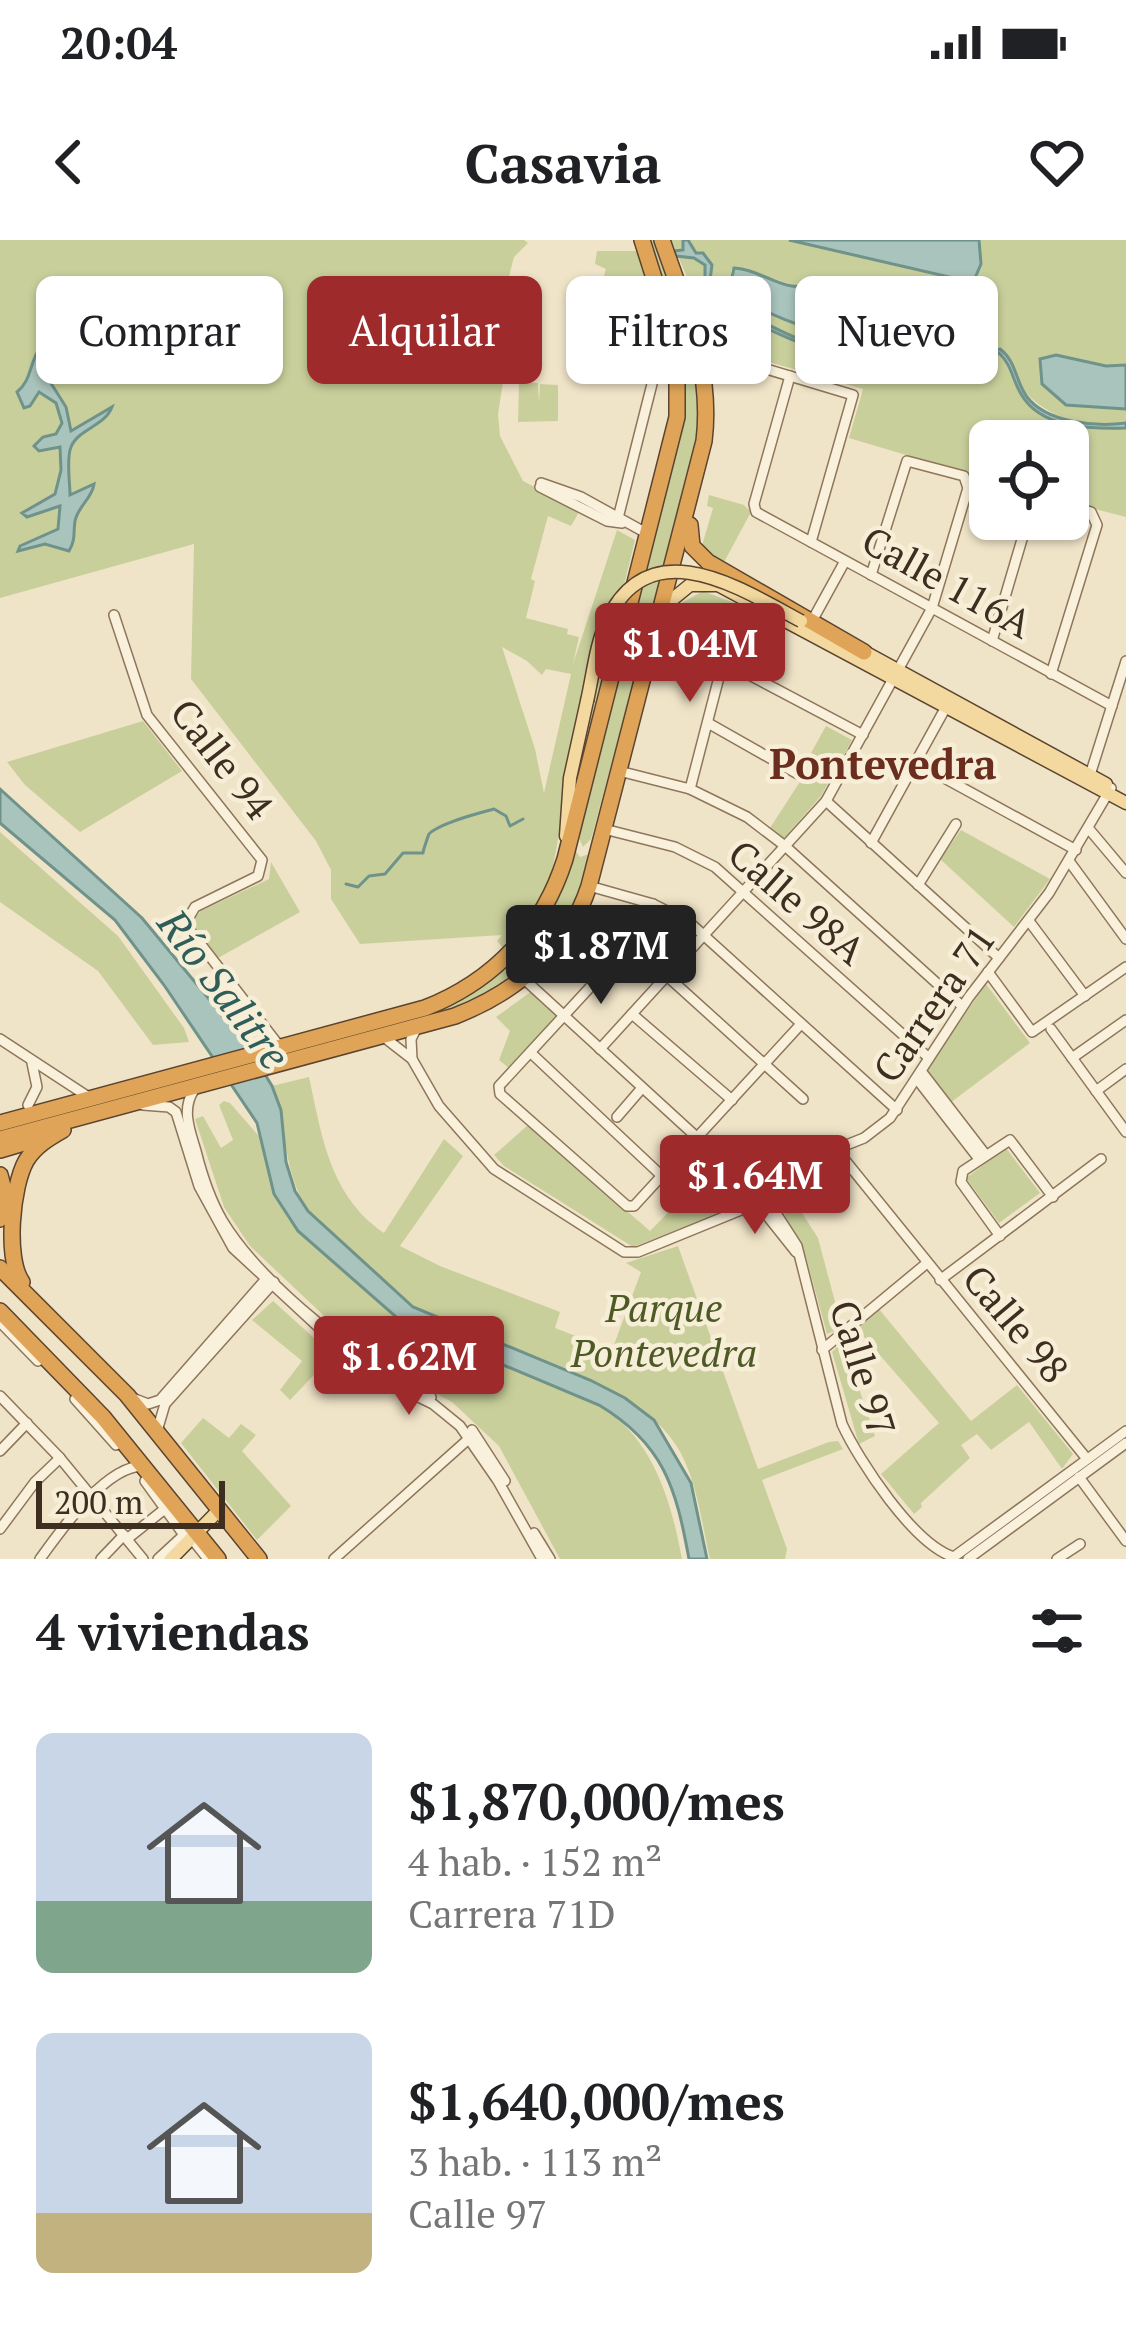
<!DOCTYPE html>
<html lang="es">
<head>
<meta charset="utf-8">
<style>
	:root { --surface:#fff; --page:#f2f2f2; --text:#202124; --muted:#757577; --accent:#9e2a2b }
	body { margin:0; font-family:"PT Serif",serif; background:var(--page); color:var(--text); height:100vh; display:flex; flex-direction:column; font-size:45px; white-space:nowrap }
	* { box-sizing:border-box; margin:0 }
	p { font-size:39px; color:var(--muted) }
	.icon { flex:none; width:66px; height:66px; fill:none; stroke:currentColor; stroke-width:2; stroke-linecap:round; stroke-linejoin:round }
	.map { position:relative; height:1319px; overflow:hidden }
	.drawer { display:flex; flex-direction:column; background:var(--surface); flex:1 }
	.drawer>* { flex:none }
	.hud { position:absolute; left:36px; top:36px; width:1056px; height:108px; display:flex; gap:24px }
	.buttons { position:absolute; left:969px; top:180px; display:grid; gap:24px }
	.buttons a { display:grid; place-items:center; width:120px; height:120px; border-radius:18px; background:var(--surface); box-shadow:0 3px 9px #0004; font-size:60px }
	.scale { position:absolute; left:36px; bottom:30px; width:189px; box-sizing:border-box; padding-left:12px; border:6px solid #3d2e20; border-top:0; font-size:33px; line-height:42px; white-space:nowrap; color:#3d2e20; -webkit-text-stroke:9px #f7eed8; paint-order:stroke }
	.price { position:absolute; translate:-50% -102px; padding:0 27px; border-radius:12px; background:var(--accent); color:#fff; font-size:39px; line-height:78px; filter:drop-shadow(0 3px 6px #0008) }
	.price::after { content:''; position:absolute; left:50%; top:72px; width:36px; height:27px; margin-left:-18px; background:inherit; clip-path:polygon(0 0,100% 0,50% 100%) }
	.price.selected { background:#222; color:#fff }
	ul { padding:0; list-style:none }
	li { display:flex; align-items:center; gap:36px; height:300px; padding:0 36px }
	li span { display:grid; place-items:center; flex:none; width:336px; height:240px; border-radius:18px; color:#555 }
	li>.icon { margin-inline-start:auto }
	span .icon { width:144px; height:144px; fill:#fffc; stroke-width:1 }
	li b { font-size:51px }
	h2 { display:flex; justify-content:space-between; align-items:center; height:144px; padding:0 36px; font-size:51px }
	.tag { padding:0 42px; border-radius:18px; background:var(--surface); box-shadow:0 3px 9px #0004; font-size:42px; line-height:108px }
	.tag.selected { background:var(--accent); color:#fff }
	.status { display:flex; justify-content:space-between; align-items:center; height:84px; padding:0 60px; background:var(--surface); direction:ltr }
	.status svg { height:33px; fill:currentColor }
	header { display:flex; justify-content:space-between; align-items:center; height:156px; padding:0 36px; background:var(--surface); font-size:54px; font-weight:700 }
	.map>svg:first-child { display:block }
	.green { fill:#c9cf9b; fill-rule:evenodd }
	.water { fill:#a9c4bc; stroke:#6f938a; stroke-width:3 }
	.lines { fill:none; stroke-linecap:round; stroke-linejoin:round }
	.stream { stroke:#6f938a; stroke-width:3 }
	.minor-casing { stroke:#8d765c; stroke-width:12 }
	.major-casing { stroke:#5b4430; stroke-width:15 }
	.highway-casing { stroke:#5b4430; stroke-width:18 }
	.minor { stroke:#faf1dc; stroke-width:9 }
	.major { stroke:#f3d9a0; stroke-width:12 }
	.highway { stroke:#e0a458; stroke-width:15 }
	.major-bridge-casing { stroke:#5b4430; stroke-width:15; stroke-linecap:butt }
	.major-bridge { stroke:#f3d9a0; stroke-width:12 }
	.labels { text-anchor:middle; stroke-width:9; stroke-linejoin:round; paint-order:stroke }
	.street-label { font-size:39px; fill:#3d2e20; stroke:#f7eed8 }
	.park-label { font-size:39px; font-style:italic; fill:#4d5a26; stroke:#f7eed8 }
	.neighbourhood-label { font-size:42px; font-weight:bold; fill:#6b2e1e; stroke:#f7eed8 }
	.water-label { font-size:42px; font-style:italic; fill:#2f5d5a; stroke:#f7eed8 }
</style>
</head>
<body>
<div class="status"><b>20:04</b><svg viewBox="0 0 49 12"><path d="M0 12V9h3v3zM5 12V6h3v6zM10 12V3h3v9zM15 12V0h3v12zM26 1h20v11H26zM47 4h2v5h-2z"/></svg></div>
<header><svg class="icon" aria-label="back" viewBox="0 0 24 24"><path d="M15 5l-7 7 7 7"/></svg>Casavia<svg class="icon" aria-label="heart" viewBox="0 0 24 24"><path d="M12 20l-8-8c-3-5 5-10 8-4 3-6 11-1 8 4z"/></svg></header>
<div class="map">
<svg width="1126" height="1319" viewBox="0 0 1126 1319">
	<rect width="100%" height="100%" fill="#f0e4c8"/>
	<g class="green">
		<path d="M0,0h524l4,3 -14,14 -6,23 2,57 -12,77 2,22 23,45 51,26 4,7 -7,12 -23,-10 -17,63 4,2 -9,37 42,11 -1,5 12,3 -6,27 44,-134 18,10 -58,239 2,3 -17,36 -10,54 -10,27 -12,21 -26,29 -7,-8 5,-6 -142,9 -29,-45v-29l-15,-29 -125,-162 3,-135 -194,54zM502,407l25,14 15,14 4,-6 25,5 -27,119 -9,-44z"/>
		<path d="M648,0h9l39,110 5,32 -3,63 -107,394 -8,8 -4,-9 105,-440z"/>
		<path d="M671,0h455v125l-20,1 -50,-11 -7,33 17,17 60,4v14c-46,5 -86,-6 -112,-45 14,46 71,50 112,50v89l-58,-15v-61h-78v39l-141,-42 14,-49 -146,-42zM731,30c26,1 66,16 88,26 4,1 46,1 56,2 27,4 72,18 99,29l-6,20c-31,-1 -54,10 -85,-2 40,-42 -62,-51 -83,-38l1,10 43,21c-33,-8 -82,-24 -108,-44z"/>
		<path d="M597,11h43l33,111 -2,20 -29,-11 -3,9 -18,-3 -43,-22 28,-86 -11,-5z"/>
		<path d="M519,142l19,1 1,20 1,-19 18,1v36l-40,1z"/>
		<path d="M709,255l35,10 7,7 -28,52 -22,-15 12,-41 -6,-2z"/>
		<path d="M703,351l39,15 -3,14 -14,-4 -6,15 -46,-12 5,-14z"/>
		<path d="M143,481l39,50 -102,61 -55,-47 -18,-23z"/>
		<path d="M826,486l26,14 -31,56 -38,43 -13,-11 33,-51 -2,-6z"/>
		<path d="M961,590l89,49 -36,48 -74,-68z"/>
		<path d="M0,592l118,104 66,92 5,14 -36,3 -55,-74 -98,-69z"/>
		<path d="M573,607l7,10 12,-4c-6,23 -13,49 -25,70 -54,91 -196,109 -289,135l-2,-5 119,-32 113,-58z"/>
		<path d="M271,622l29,50 -82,46 -27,-37 10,-10 68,-32z"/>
		<path d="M986,744l44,59 -80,60 -24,-33z"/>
		<path d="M532,751l24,24 -46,54 -11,-9 11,-29 -14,-14z"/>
		<path d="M309,837c13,60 21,119 75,156l60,-94 19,17 -63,90 40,20 120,46 -5,16 57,22 29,-78 -15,-9 52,-17 80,223 71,-27 9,-1 5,8 -81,31 25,69 -2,10h-75c-9,-38 -13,-81 -34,-114 -46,-71 -185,-98 -258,-136 -29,-15 -83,-73 -110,-98 -25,-40 -21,-82 -36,-125z"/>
		<path d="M224,861l6,2 34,39 10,52 15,26 114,103 196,82c54,33 72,95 83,154h-122l-61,-113 -47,-44 -71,-38 -26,-19 -105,-99 -26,-39 -29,-88 8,-3 18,32 12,-8 -14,-35z"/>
		<path d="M528,885l122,106 48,-49 30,25 17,-17 6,5 -2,7 -116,45 -129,-81 -10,-11z"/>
		<path d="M1006,908l34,45 -41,30 -33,-45z"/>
		<path d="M788,951l30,47 24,90 -15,6 -21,-77 -29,-58z"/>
		<path d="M273,1061l60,54 -43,45 -10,-10 22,-29 -50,-41z"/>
		<path d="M879,1069l92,112 46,-36 56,69 -11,15 -33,-47 -38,28 -14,-16 -16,11 9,13 -49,45 1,4 -8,7 -33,-40 58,-51 -82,-94z"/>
		<path d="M843,1101l32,95 -16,8 -27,-92z"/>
		<path d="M203,1178l26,20 12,-14 15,11 -14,16 49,55 -34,34 -76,-97z"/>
	</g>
	<g class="water">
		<path d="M683,0h5l8,13h7l9,12 -3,23 7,8c49,28 108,64 165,57l15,15 13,2 91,-21c17,13 15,32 27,48 20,26 69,30 99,26v5c-35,1 -85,1 -105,-34 -9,-15 -9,-29 -22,-41l-78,20 -30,1 -9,-15c-64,-1 -116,-29 -171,-61l-6,-14v-19l-11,-7 -18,-2 -2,-5 9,-1z"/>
		<path d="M789,0h190l2,24 -6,14 -13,2z"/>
		<path d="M734,28c27,1 49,25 76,17 10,14 15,12 31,6l114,28 26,12 3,6c-20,19 -76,17 -101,8l9,-13c-6,-35 -59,-34 -87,-28l-7,8 12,12 44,16c-32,-6 -111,-29 -123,-58z"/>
		<path d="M40,108l2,21 24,38 5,24 41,-24c-7,19 -34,22 -41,40 -5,12 -1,35 -1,48l24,-11c-2,15 -16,22 -19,37 -2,13 1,18 -6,30l-24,-7 -27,7 2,-5 38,-17 2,-23 -33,11 -5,-4 33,-19 6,-24 -1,-23 -21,4 -5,-5 9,-9 13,-3 6,-11 -6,-20 -17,-11 -9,14 -6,2 -7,-16c15,-12 12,-29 23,-44z"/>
		<path d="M1056,115l50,11 20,-1v44l-60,-4 -24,-21 -2,-25z"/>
		<path d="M0,549l142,129 105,127 25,41 9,24 5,52 9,29 13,20 105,96 177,73 35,18 29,22 37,63 16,76h-18c-13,-71 -25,-115 -90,-154l-196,-82 -105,-92 -24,-37 -17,-71 -93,-138 -49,-65 -115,-97z"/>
	</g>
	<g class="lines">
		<path class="stream" d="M346,644l12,3 11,-11 16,-2 18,-21h20c0,-2 5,-17 6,-19 10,-11 51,-21 65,-25l12,7 4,10 13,-7"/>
		<defs>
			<g id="minor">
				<path d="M700,109l153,46 -42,147"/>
				<path d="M790,136l-36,128 2,8 356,194"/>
				<path d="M541,243l40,14 67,37"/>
				<path d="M540,247l67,34 15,2"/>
				<path d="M617,282l35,-138"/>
				<path d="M114,375l33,100 115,145 -4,16 -63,31 -10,17 95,123"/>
				<path d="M812,381l33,-60"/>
				<path d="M992,401l36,-122"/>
				<path d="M723,421l140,74"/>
				<path d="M1051,434l46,-149 -6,-13 -23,-7"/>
				<path d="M708,483l90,51"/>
				<path d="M917,523l159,87"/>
				<path d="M619,531l71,18 57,28 38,29 177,160"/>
				<path d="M1090,535l36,-114"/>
				<path d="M690,549l41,-158"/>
				<path d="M826,561l173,157"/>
				<path d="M604,589l71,18 40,20 214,191"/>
				<path d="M1089,589l37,44"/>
				<path d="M871,603l75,-136"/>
				<path d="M1069,621l57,78"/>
				<path d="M918,645l38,-61"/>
				<path d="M589,646l64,18 36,18 208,188"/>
				<path d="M653,664l-24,41 -130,141 1,8 127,112h7l167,-182"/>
				<path d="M1029,681l56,75"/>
				<path d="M988,732l44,60 94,-65"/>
				<path d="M667,736l136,123"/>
				<path d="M524,739l202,185 70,88"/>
				<path d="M632,774l100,86"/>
				<path d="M1051,789l75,103"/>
				<path d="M385,798l27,21 27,47 55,63 130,83h14l130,-53"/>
				<path d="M0,799l87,57"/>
				<path d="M600,809l226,-248 106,-193 36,-120 -4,-12 -57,-15 -36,114"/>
				<path d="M531,813l132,124"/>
				<path d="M1072,818l54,-38"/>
				<path d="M412,819l-1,-20 6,-12"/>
				<path d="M921,831l64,83"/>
				<path d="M917,839l62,80"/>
				<path d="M194,850c-13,19 -4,41 2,61 6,24 14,48 26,69 40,66 141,145 209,177"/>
				<path d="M1096,851l30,-22"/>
				<path d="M28,865l9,-18 -5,-24"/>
				<path d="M143,865l26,2 7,5 23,74 34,62 134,124 66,32 27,22 38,55 44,78"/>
				<path d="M617,877l25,-29"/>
				<path d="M836,909l251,310"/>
				<path d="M764,939l-3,11 36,56 45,178c17,37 72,121 112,133"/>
				<path d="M746,945l118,-47 26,-20 79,-121 80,-104 62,-105"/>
				<path d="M1000,996l-39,-54 2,-11 47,-31 43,57"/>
				<path d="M940,1040l161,-121"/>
				<path d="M0,1082l38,39"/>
				<path d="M822,1110l105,-87"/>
				<path d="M0,1156l60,62 83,101"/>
				<path d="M75,1159l41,46"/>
				<path d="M135,1159l13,5 12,-4 106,-121"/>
				<path d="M472,1190l33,51"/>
				<path d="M157,1191l8,-27 109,-122"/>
				<path d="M0,1211l27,-28"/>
				<path d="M1079,1237l47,64"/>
				<path d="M145,1241l39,54 -26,24"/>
				<path d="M0,1289l35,-47 25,-24"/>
				<path d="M534,1293l16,26"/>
				<path d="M127,1299l39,-31"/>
				<path d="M192,1299l16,20"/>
				<path d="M40,1319c21,-29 66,-94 104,-93"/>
				<path d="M101,1319l23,-24"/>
				<path d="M334,1319l139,-124"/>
				<path d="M951,1319l175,-128"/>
				<path d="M968,1319l158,-116"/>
				<path d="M1057,1319l23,-15"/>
			</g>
			<g id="major">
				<path d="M663,367l27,-22h28l408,218"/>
				<path d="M861,410l245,134"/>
				<path d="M566,596l4,-58 17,-77"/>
				<path d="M171,1319l49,-50"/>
			</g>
			<g id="highway">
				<path d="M690,285l2,21 16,16 156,90"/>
				<path d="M0,883l425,-115c69,-27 118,-79 140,-149l112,-442v-66l-35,-111"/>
				<path d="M0,899l455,-123c61,-24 113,-66 134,-130l115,-445c9,-72 -19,-134 -42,-201"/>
				<path d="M0,910l47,-14"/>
				<path d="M0,935l7,27 -7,17"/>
				<path d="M0,1028l127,127 132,164"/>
				<path d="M22,1042c-17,-24 -10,-96 4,-121 9,-15 23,-23 37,-31"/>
				<path d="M0,1071l103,106 115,142"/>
			</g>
		</defs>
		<use href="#minor" class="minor-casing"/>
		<use href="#major" class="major-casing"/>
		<use href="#highway" class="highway-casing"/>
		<use href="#minor" class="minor"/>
		<use href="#major" class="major"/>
		<use href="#highway" class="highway"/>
		<defs>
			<path id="major-bridge" d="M587,461c6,-26 9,-57 20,-81 44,-91 134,-31 194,1"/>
		</defs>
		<use href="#major-bridge" class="major-bridge-casing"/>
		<use href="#major-bridge" class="major-bridge"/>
	</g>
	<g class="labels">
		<g class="street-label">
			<text transform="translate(947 342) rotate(29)" y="14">Calle 116A</text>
			<text transform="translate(222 519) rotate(52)" y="14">Calle 94</text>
			<text transform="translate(797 662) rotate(41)" y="14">Calle 98A</text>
			<text transform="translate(934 764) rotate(-55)" y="14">Carrera 71</text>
			<text transform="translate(1016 1084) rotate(50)" y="14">Calle 98</text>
			<text transform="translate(863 1128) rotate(73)" y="14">Calle 97</text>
		</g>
		<g class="park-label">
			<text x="664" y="1082">Parque<tspan x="664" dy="45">Pontevedra</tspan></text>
		</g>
		<g class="neighbourhood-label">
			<text x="883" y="539">Pontevedra</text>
		</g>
		<g class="water-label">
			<text transform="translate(224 749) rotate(53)" y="15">Río Salitre</text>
		</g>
	</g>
</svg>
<div class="buttons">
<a><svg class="icon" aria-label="locate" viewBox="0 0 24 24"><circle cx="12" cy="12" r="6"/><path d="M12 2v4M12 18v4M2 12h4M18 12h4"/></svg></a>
</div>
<div class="scale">200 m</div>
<b class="price" style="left:690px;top:465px">$1.04M</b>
<b class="price selected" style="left:601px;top:767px">$1.87M</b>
<b class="price" style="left:755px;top:997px">$1.64M</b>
<b class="price" style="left:409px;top:1178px">$1.62M</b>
<div class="hud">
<a class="tag">Comprar</a>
<a class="tag selected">Alquilar</a>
<a class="tag">Filtros</a>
<a class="tag">Nuevo</a>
</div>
</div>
<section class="drawer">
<h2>4 viviendas<svg class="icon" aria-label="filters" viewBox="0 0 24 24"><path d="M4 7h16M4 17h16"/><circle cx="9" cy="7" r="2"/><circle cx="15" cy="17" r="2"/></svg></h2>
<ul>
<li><span style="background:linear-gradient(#c9d6e8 70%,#7fa58c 0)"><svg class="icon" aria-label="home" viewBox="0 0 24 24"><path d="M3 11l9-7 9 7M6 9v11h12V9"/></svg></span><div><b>$1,870,000/mes</b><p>4 hab. · 152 m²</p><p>Carrera 71D</p></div></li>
<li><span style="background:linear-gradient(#c9d6e8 75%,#c2b280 0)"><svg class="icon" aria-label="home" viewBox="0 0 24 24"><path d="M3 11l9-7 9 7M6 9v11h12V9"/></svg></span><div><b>$1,640,000/mes</b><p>3 hab. · 113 m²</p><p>Calle 97</p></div></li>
</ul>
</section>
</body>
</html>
